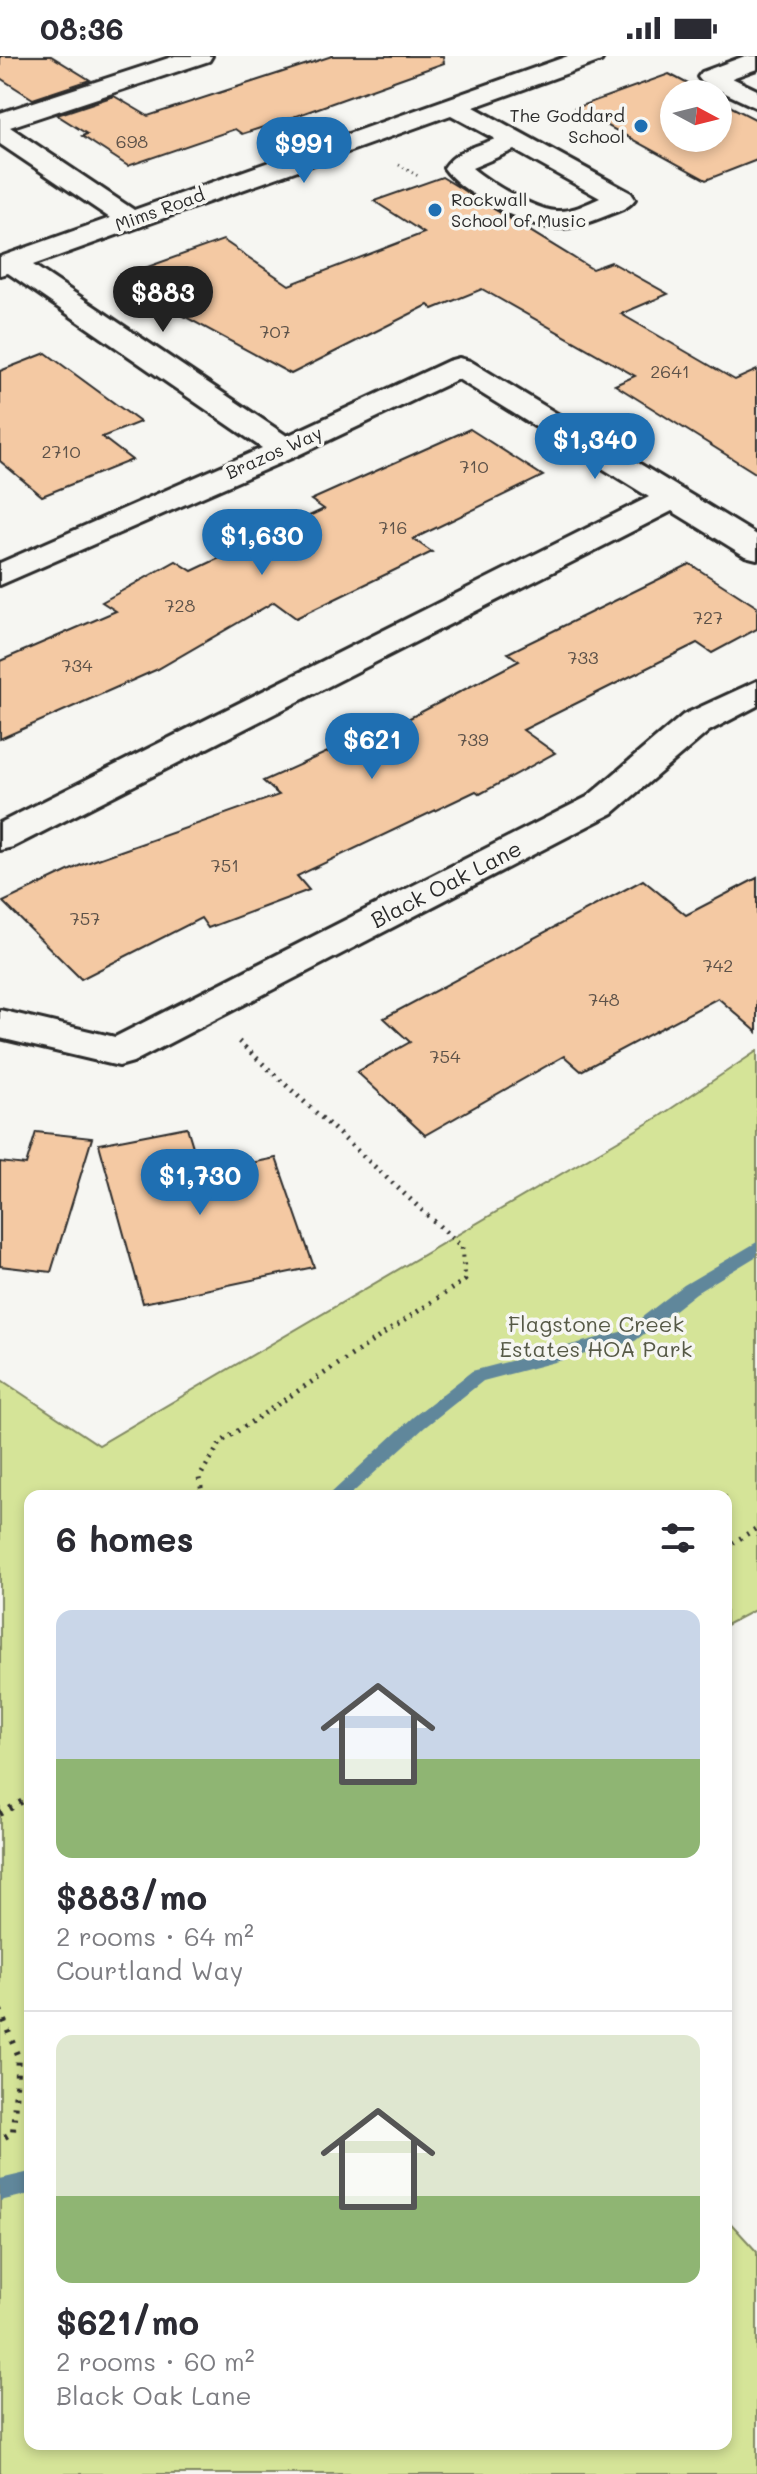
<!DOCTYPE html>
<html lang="en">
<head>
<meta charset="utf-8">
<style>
	:root { --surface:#fff; --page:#f7f7f7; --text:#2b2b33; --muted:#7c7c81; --line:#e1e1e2; --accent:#1f6fb2 }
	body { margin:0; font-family:Mali,sans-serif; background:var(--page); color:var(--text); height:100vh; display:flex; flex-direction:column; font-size:30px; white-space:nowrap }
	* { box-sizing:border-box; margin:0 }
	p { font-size:26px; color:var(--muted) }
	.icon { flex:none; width:44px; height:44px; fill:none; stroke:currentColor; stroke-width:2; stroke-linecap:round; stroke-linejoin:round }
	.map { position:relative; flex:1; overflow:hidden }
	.panel { position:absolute; left:24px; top:1434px; width:708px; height:960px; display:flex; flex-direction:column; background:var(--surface); border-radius:16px; box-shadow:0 4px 12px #0003 }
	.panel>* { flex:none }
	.needle { width:52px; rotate:97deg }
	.fabs { position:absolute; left:660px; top:24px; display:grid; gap:16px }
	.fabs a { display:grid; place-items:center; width:72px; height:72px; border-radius:50%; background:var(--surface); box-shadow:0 4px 12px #0003; font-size:40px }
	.price { position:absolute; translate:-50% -68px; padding:0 18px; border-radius:28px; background:var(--accent); color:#fff; font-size:26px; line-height:52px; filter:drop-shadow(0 2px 4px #0008) }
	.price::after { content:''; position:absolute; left:50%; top:48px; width:24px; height:18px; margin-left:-12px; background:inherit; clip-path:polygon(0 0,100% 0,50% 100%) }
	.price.current { background:#222; color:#fff }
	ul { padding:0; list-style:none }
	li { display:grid; align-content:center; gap:16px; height:424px; padding:0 32px }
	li+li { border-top:2px solid var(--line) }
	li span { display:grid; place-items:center; height:248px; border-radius:16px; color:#555 }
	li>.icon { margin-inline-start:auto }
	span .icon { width:144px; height:144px; fill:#fffc; stroke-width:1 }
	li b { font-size:34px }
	h2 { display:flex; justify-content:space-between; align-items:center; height:96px; padding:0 32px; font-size:34px }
	.status { display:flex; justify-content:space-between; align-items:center; height:56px; padding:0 40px; background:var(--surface); direction:ltr }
	.status svg { height:22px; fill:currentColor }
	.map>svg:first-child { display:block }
	.green { fill:#d5e498; stroke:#808862; stroke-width:2 }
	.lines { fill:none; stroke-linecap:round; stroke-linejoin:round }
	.stream { fill:#61879b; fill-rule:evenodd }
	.building { fill:#f4c9a3; stroke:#2b2b2b; stroke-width:2 }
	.minor-casing { stroke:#2b2b2b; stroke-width:6 }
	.path-far2 { stroke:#2b2b2b; stroke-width:3; stroke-dasharray:1 4; stroke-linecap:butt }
	.path-far1 { stroke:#2b2b2b; stroke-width:5; stroke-dasharray:2 6; stroke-linecap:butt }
	.path { stroke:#2b2b2b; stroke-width:6; stroke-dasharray:3 8; stroke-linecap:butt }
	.minor { fill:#f6f6f2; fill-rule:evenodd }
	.poi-dot { fill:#1f6fb2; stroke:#f6f6f2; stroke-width:3 }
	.labels { text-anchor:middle; stroke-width:7; stroke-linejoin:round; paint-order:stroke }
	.far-poi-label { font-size:18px; fill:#2b2b2b; stroke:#f6f6f2; text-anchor:end }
	.number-label { font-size:18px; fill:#5d5249 }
	.far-street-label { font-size:18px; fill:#2b2b2b; stroke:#f6f6f2 }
	.street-label { font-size:22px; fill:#2b2b2b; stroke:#f6f6f2 }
	.park-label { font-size:22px; fill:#565946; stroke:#f6f6f2 }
</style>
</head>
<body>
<div class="status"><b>08:36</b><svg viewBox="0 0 49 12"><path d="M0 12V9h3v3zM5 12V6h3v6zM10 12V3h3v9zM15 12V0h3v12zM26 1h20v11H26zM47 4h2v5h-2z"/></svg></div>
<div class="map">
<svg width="757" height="2418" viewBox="0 0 757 2418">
	<rect width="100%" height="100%" fill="#f6f6f2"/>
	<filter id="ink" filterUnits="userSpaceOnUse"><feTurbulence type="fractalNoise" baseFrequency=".0125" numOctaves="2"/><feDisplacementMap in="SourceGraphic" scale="16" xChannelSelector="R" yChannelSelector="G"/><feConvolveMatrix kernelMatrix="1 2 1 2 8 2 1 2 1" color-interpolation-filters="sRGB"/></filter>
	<g filter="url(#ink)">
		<path class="green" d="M757,995v558l-31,16v-129h-696v948h696v-226l31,34v222h-757v-1095l99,66 561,-329z"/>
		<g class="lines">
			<g class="stream">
				<path d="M757,1186v14l-61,37 -61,48 -152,40 -58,46 -76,69h-21l85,-79 59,-46 152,-40 60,-46z"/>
				<path d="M30,2116v22l-30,7v-22z"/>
			</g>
		</g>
		<g class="building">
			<path d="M0,0h51l39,24 -57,19 -33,-21z"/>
			<path d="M332,0h111l1,7 -162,58 -40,13 -7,-5 -107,37 -46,-30 5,-2 -30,-19 57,-19 34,20z"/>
			<path d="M669,18l38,20h-33v44h44v-38l39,20v40l-51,20 -131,-72z"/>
			<path d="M442,121l150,92 19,-7 57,32 -47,20 114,66 22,-10v104l-142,-89 20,-9 -153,-87 -49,20 -5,-4 -137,69 -113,-61 -53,-38 98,-35 66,45 135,-52 -50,-32z"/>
			<path d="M46,297l94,69 -38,15 30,23 -90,36 -42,-35v-90z"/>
			<path d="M470,373l73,47 -130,63 19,13 -136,66 -22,-16 -116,67 -158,70v-78l116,-50 -14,-9 74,-41 16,10 132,-62 -13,-9z"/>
			<path d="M690,508l67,43v22l-45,24 -15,-10 -174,87 32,23 -75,41 -4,-3 -179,85 12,14 -101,38 -7,-10 -120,61 -78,-77 78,-37 198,-70 -16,-14 87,-39 6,4 163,-85 -11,-8z"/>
			<path d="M757,822v154l-39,-34 -137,73 -17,-15 -139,79 -68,-63 53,-30 -26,-24 259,-138 43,35z"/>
			<path d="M187,1071l14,46 75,-15 38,109 -171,36 -44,-159z"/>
			<path d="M36,1076l56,6 -41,134 -51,-6v-104l26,3z"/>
		</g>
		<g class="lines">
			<defs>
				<g id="minor">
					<path d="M175,0h37l-3,5 -199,66 124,83 434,-154h36l-3,5 -127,46 157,86 4,6c-6,9 -17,12 -27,16 -15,6 -32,13 -49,13 -32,0 -97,-34 -115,-60 12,-18 31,-21 51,-29l-44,-24 -418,150 254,171 161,-75 11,-3 11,3 287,174v24l-12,-3 -73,-45 -659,336 -13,3v-27l649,-326 -191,-118 -162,77 -296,129v-22l262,-115 -254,-175 -8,2v-18l110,-39 -110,-74v-31zM514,94l86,48c-14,6 -28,14 -43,13 -22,0 -68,-29 -85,-43z"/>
					<path d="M745,0h12v13l-25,9 25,12v18l-55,-26 -4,-5 4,-5z"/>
					<path d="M757,625v25l-48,25 -96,82 -480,249 -14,4 -119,-28v-28l115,27 472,-240 96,-82z"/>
				</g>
			</defs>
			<use href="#minor" class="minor-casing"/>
			<path class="path-far2" d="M399,109l19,11"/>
			<g class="path-far1">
				<path d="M203,1440l-4,-18 22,-36 244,-162 -3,-33 -226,-208"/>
				<path d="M726,1491l31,-19"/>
			</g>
			<g class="path">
				<path d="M0,1758l30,-17"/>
				<path d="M0,1954l18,47 -5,75 -13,8"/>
			</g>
			<use href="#minor" class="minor"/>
		</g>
	</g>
	<g class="poi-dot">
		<circle cx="641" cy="70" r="8"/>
		<circle cx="435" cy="154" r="8"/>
	</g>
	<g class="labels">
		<g class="far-poi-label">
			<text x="625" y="66">The Goddard<tspan x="625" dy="21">School</tspan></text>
			<text x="451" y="150" text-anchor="start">Rockwall<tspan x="451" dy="21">School of Music</tspan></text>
		</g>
		<g class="number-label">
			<text x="132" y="92">698</text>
			<text x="275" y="282">707</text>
			<text x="670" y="322">2641</text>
			<text x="61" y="402">2710</text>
			<text x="474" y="417">710</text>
			<text x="393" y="478">716</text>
			<text x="180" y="556">728</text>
			<text x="708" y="568">727</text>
			<text x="583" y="608">733</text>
			<text x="77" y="616">734</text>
			<text x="473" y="690">739</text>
			<text x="225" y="816">751</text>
			<text x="85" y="869">757</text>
			<text x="718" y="916">742</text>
			<text x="604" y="950">748</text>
			<text x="445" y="1007">754</text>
		</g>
		<g class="far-street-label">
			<text transform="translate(160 154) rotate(-20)" y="6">Mims Road</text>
			<text transform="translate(274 397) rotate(-24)" y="6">Brazos Way</text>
		</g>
		<g class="street-label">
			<text transform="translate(446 828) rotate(-27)" y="8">Black Oak Lane</text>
		</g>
		<g class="park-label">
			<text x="596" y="1276">Flagstone Creek<tspan x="596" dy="25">Estates HOA Park</tspan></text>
		</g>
	</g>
</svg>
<div class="fabs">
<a><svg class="needle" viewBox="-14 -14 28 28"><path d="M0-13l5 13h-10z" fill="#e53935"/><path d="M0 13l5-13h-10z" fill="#7c7c81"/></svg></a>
</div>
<b class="price" style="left:304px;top:129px">$991</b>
<b class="price current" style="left:163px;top:278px">$883</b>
<b class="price" style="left:595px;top:425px">$1,340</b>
<b class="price" style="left:262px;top:521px">$1,630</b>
<b class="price" style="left:372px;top:725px">$621</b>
<b class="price" style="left:200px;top:1161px">$1,730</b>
<section class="panel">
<h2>6 homes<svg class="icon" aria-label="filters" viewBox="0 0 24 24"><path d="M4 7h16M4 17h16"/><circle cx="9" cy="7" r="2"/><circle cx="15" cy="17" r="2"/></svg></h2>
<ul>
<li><span style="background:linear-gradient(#c9d6e8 60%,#8fb573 0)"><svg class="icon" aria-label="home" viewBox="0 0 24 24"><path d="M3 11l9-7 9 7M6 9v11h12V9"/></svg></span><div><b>$883/mo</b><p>2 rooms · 64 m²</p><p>Courtland Way</p></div></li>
<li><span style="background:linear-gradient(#dfe7d0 65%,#8fb573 0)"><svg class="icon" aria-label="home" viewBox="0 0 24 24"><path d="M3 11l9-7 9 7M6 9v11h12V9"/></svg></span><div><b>$621/mo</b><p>2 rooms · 60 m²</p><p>Black Oak Lane</p></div></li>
</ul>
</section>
</div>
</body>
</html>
